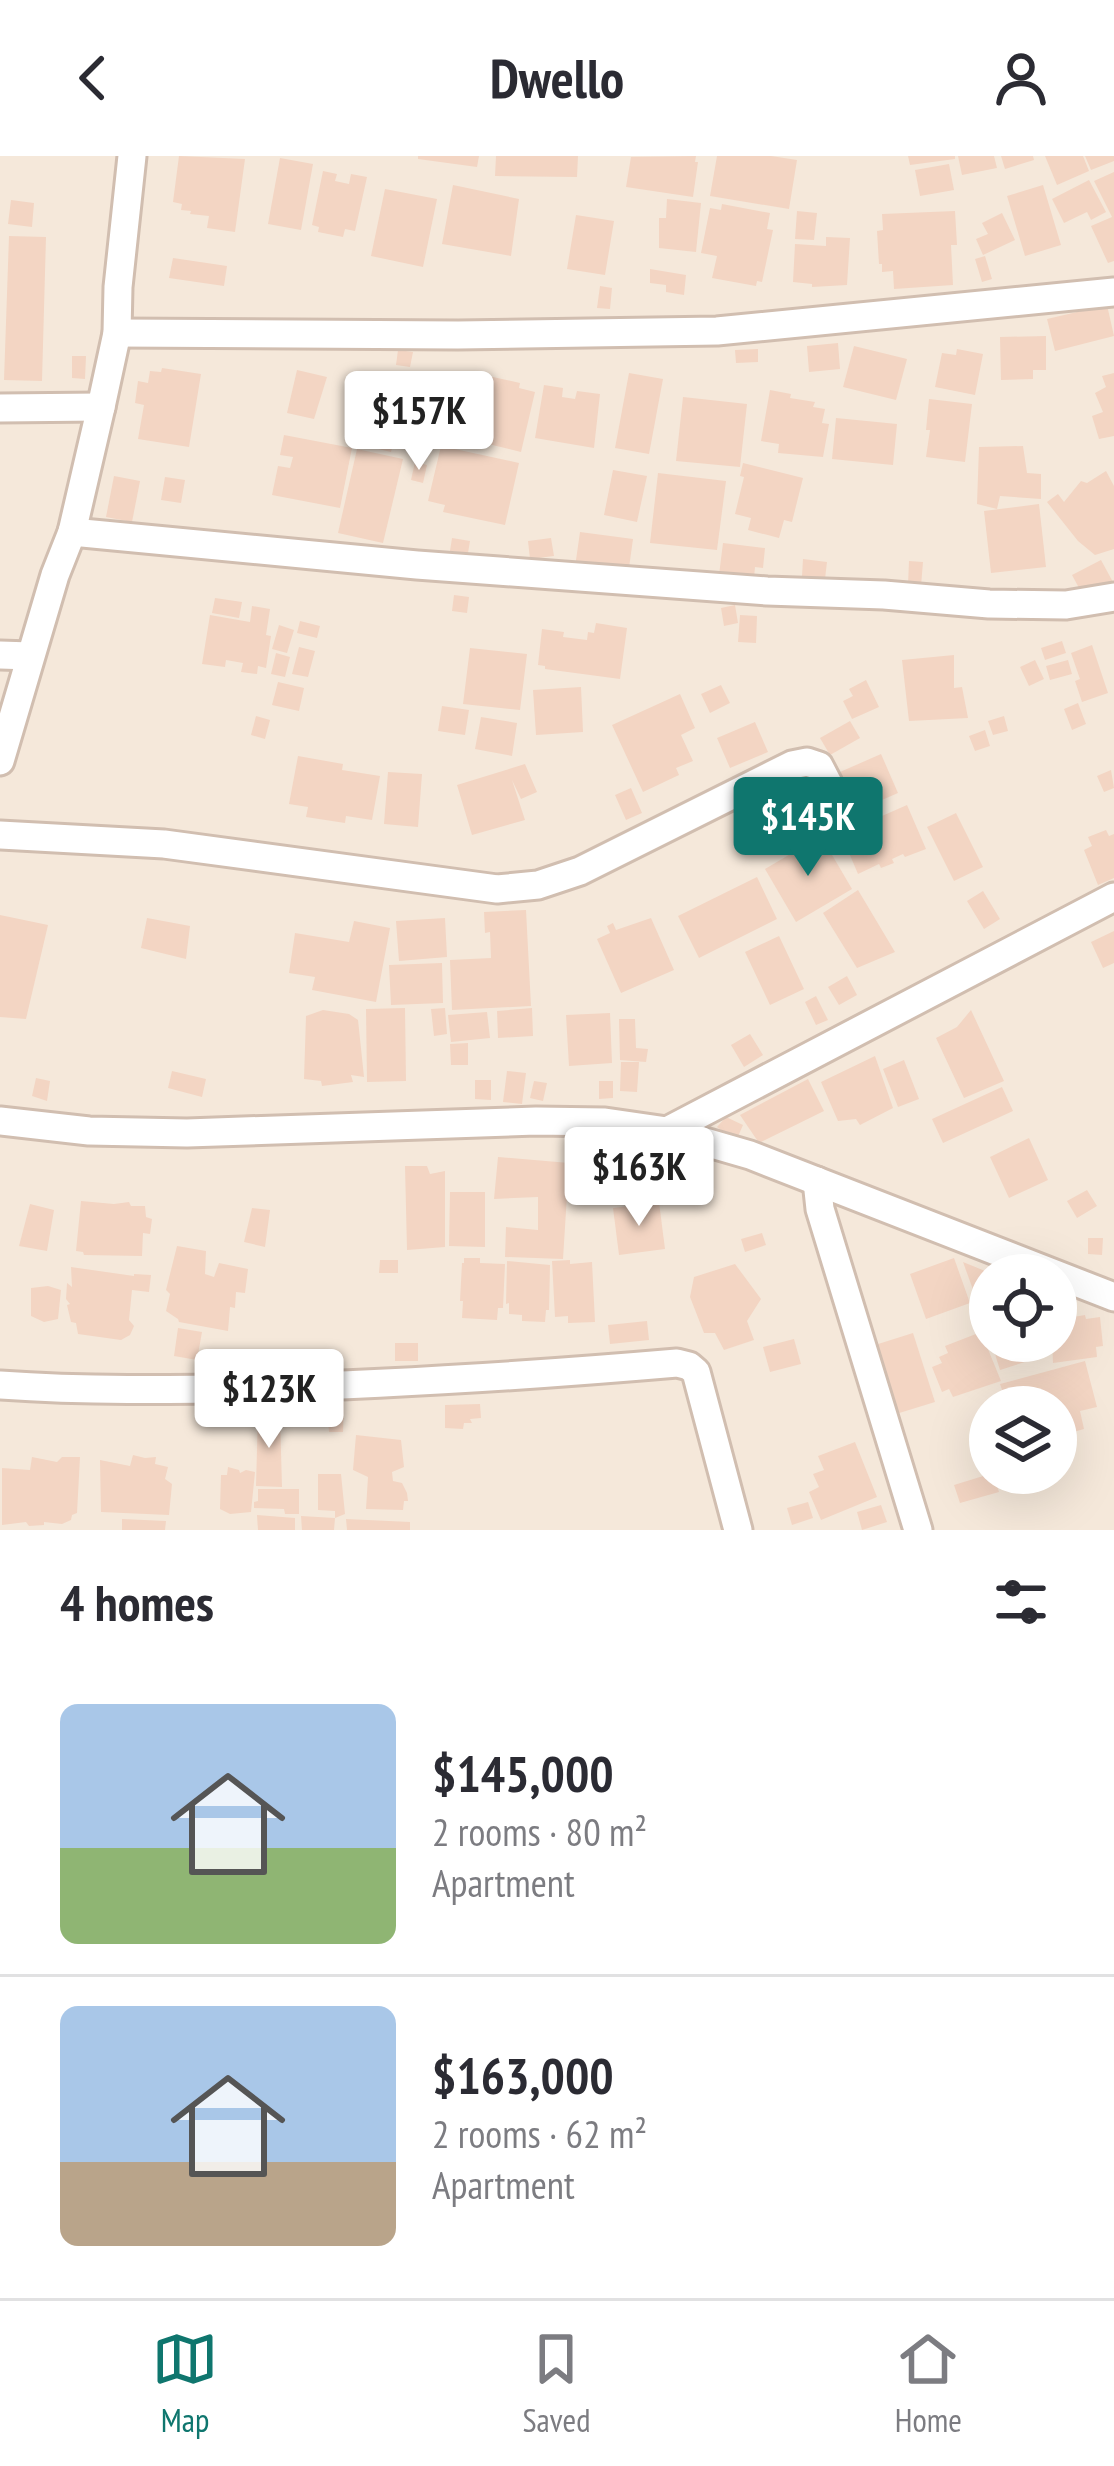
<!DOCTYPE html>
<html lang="en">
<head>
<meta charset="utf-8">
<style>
	:root { --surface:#fff; --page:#f2f2f3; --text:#2b2b33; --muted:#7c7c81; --line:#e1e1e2; --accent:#0f766e }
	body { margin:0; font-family:"PT Sans Narrow",sans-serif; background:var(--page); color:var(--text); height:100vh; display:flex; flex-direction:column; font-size:45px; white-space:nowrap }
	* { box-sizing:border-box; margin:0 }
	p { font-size:39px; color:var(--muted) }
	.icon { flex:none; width:66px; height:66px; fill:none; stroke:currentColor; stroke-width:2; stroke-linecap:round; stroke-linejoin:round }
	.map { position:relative; height:1374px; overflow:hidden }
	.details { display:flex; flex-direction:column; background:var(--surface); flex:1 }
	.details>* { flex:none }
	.controls { position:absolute; left:969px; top:1098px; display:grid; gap:24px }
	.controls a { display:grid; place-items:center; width:108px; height:108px; border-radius:50%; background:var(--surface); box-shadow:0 12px 48px #0002; font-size:60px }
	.price { position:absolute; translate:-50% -102px; padding:0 27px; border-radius:12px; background:#fff; color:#222; font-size:39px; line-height:78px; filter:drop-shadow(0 3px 6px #0008) }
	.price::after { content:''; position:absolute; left:50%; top:72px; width:36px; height:27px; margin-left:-18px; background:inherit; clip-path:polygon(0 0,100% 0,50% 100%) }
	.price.active { background:var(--accent); color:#fff }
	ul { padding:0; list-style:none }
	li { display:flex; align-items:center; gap:36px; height:300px; padding:0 60px }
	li+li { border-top:3px solid var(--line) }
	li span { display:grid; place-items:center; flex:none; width:336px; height:240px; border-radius:18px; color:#555 }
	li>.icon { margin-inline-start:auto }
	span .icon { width:144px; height:144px; fill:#fffc; stroke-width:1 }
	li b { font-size:51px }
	h2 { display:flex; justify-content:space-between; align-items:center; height:144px; padding:0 60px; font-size:51px }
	header { display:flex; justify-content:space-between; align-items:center; height:156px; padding:0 60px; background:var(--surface); font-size:54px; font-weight:800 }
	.dock { display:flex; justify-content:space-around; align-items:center; height:168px; border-top:3px solid var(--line); background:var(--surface); font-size:33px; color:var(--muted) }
	.dock a { display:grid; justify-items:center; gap:6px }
	.dock .active { color:var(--accent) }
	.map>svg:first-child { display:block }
	.residential { fill:#f5e8da; fill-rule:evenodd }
	.building { fill:#f3d5c3 }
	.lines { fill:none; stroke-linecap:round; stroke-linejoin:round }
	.street-casing { stroke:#d1beb0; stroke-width:33 }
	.street { stroke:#fff; stroke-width:27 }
</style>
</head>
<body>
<header><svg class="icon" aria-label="back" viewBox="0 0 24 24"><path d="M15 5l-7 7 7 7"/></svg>Dwello<svg class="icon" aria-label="person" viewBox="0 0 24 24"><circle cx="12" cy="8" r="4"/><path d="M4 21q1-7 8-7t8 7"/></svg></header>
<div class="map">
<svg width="1114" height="1374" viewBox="0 0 1114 1374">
	<rect width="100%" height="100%" fill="#fdf6ec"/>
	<path class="residential" d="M0,0h1114v1374h-1114zM990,1119h66v66h-66zM990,1251h66v66h-66z"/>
	<g class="building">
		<path d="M179,0l66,3 -10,73 -28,-4 2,-12 -19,-2 1,-3 -10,-1 1,-6 -9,-2z"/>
		<path d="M418,0h61l-2,11 -59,-8z"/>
		<path d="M496,0h82l-1,21 -82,-1z"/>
		<path d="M696,0l-1,6h3l-5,35 -67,-10 5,-30z"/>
		<path d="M717,0h54l26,4 -8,49 -79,-13z"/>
		<path d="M908,0h47v3l-45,6z"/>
		<path d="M958,0h36l3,12 -35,7z"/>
		<path d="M1001,0h32l1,4 -29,9z"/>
		<path d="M1045,0h38l6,15 -32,14z"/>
		<path d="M1085,0h29v5l-23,9z"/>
		<path d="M280,2l33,6 -12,66 -33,-6z"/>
		<path d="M949,8l5,26 -34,6 -5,-26z"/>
		<path d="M323,15l14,3 -2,7 14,3 2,-10 16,3 -12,54 -10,-2 -2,8 -25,-5 1,-5 -7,-2z"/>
		<path d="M1114,16v89l-6,2 -17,-37 21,-9 -18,-36z"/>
		<path d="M1089,24l17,32 -15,8 -4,-8 -23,11 -12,-24z"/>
		<path d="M453,29l66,14 -8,57 -69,-12z"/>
		<path d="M1043,29l18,60 -36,11 -18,-60z"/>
		<path d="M385,33l52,10 -14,68 -52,-11z"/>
		<path d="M667,43l34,4 -5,49 -37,-4v-30h7z"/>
		<path d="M11,44l23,3 -2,24 -24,-3z"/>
		<path d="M722,48l48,9 -3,16 6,1 -11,52 -5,-1 -1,5 -44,-8 5,-22 -16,-3 9,-45 11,2z"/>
		<path d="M797,55l20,2 -3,27 -19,-1z"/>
		<path d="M955,55l2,34h-6l2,40 -59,4 -1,-18 -11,1v-8h-3l-2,-33 6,-1 -1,-16z"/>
		<path d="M1002,57l13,27 -32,15 -7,-16 12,-5 -6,-11z"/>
		<path d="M576,59l38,6 -9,54 -38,-6z"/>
		<path d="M9,80l37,1 -4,144 -38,-1z"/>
		<path d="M826,81l24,1 -3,47 -35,2v-3l-19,-2 2,-38 31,2z"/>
		<path d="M985,100l7,23 -10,3 -7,-23z"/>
		<path d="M173,102l54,8 -3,20 -55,-8z"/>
		<path d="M650,113l36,6 -2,20 -18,-3v-7l-16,-2z"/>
		<path d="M600,130l12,2 -2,21 -13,-1z"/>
		<path d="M1107,149l7,31 -59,15 -8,-32z"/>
		<path d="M1046,180v34h-13v9l-32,1 -1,-43z"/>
		<path d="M838,187l2,26 -31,3 -2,-26z"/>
		<path d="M854,190l53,13 -11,41 -53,-13z"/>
		<path d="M758,193v13l-22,1 -1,-13z"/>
		<path d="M957,193l26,5 -8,41 -40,-8 7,-34 14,2z"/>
		<path d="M398,194l15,2 -3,15 -14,-2z"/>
		<path d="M72,200h14l-1,23 -13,-1z"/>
		<path d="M162,212l39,6 -12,73 -51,-8 6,-34 -9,-2 3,-22 10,2 2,-12 11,1z"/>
		<path d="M297,214l30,7 -13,42 -27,-6z"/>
		<path d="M475,217l45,10 -1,5 16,4 -14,60 -78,-19 2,-9h-4l12,-49 20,5z"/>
		<path d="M629,217l34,6 -14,75 -34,-6z"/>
		<path d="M1114,217v63l-15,3 -7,-23 11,-4 -8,-19 11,-6 -4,-11z"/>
		<path d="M544,229l19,3 -1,9 13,2 2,-8 23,3 -6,54 -59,-10z"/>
		<path d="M770,234l21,4 -1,4 25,4 -2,5 12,2 -3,14 7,1 -6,33 -45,-4 1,-9 -18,-3z"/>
		<path d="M683,241l64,7 -7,63 -64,-6z"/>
		<path d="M929,243l43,5 -7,58 -39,-5 4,-27h-4z"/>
		<path d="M836,262l61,6 -4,41 -61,-6z"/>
		<path d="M368,264l29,8 -6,24 -30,-7z"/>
		<path d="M284,279l68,13 -12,60 -68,-13 6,-29 12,2 3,-11 -13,-2z"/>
		<path d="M441,290l78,17 -14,62 -62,-13 2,-7 -17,-4z"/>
		<path d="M1023,290l4,27 14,1v25l-41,-3 -3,13 -20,-5 2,-57z"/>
		<path d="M357,293l46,10 -20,84 -45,-10z"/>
		<path d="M415,306l12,3 -4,18 -12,-3z"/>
		<path d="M743,307l60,15 -11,44 -8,-2 -5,18 -31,-8 3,-12 -16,-4 9,-37 -4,-1z"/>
		<path d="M613,314l34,6 -10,46 -33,-7z"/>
		<path d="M1106,315l8,15v63l-19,6 -17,-14 -31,-39 11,-8 6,8 17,-21 6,2z"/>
		<path d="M658,317l68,8 -9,69 -67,-7z"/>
		<path d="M114,320l26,5 -8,41 -26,-5z"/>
		<path d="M165,321l20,3 -4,23 -20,-3z"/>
		<path d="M1039,348l7,63 -55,6 -7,-62z"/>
		<path d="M580,376l53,7 -5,36 -53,-8z"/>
		<path d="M452,382l18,3 -2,12 -18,-2z"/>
		<path d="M551,382l3,18 -24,3 -2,-18z"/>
		<path d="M723,387l42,5 -2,20 -8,-1 -1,11 -35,-3z"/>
		<path d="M803,403l24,3 -2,17 -23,-3z"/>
		<path d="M1101,404l13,24 -29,15 -13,-24z"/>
		<path d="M909,405l14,1 -2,24 -13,-1z"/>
		<path d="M454,439l15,2 -2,16 -15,-2z"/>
		<path d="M215,442l27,4 -3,16 -27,-5z"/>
		<path d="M735,449l3,18 -14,3 -3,-18z"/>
		<path d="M252,450l18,3 -4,26 5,1 -5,32 -8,-2 -1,8 -16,-2 2,-9 -17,-3 -1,7 -23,-3 8,-49 40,7z"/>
		<path d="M740,459l17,1 -1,27 -18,-1z"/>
		<path d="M300,465l20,5 -3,12 -20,-5z"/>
		<path d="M596,467l31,5 -7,51 -75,-10v-3l-7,-1 4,-36 22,3 -1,5 24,3 1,-8 6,1z"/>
		<path d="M279,469l15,5 -7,23 -15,-4z"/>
		<path d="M1062,485l4,12 -21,7 -4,-12z"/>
		<path d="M1092,489l16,48 -26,9 -7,-21 5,-2 -9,-26z"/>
		<path d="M299,491l16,4 -7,26 -16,-3z"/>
		<path d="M470,492l57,6 -7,56 -57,-6z"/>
		<path d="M276,497l14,4 -5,20 -14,-3z"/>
		<path d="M954,499v33l8,-1 6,31 -59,3 -7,-61z"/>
		<path d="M1035,504l9,19 -15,7 -9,-19z"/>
		<path d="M1068,504l4,14 -22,6 -4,-14z"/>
		<path d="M866,524l13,27 -27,12 -9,-18 10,-5 -4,-7z"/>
		<path d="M278,526l26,6 -5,23 -27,-6z"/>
		<path d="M721,529l9,18 -20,10 -9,-19z"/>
		<path d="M581,531l2,45 -47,3 -3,-45z"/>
		<path d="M680,538l15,34 -14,7 12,26 -17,7 3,7 -36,17 -31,-67z"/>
		<path d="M1078,547l8,21 -14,6 -8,-21z"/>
		<path d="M442,550l27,4 -4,25 -27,-4z"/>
		<path d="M256,560l14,4 -5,19 -14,-4z"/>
		<path d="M1004,560l4,15 -15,4 -5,-14z"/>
		<path d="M481,561l36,6 -5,33 -37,-7z"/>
		<path d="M850,565l10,17 -30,17 -10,-17z"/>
		<path d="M755,566l13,30 -38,16 -13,-30z"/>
		<path d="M985,574l5,16 -15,5 -6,-15z"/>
		<path d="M881,598l17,39 -41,18 -17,-39z"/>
		<path d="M298,600l45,8 -1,6 38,6 -8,44 -26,-4 -1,7 -39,-6 2,-10 -19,-3z"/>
		<path d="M525,608l12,28 -16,7 -9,-19 13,40 -53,15 -15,-50z"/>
		<path d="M1111,614l3,18 -10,4 -7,-16z"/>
		<path d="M388,616l34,2 -4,53 -34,-3z"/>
		<path d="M812,625l9,14 -28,16 -8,-14z"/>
		<path d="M631,632l11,25 -16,7 -11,-25z"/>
		<path d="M907,649l19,44 -21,8 -2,-3 -11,5 2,4 -13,5 -2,-4 -21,10 -17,-40z"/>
		<path d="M956,657l27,54 -29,14 -27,-54z"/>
		<path d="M1106,674l3,6 5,-2v44l-16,7 -14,-35 8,-4 -4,-9z"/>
		<path d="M821,680l31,53 -56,33 -31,-53z"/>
		<path d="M757,721l20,42 -78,39 -21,-42z"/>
		<path d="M858,734l37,62 -38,16 -34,-55z"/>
		<path d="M983,735l17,28 -16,10 -17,-28z"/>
		<path d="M526,754l5,96 -79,4 -2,-50 41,-2 -1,-26 -5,1 -1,-21z"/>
		<path d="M0,759l48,10 -22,94 -26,-2z"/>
		<path d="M147,762l43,8 -4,33 -45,-11z"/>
		<path d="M445,762l2,39 -48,4 -3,-40z"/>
		<path d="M651,762l23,52 -53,23 -24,-54 13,-6 -3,-7 6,-3 3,7z"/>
		<path d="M354,765l36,7 -14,74 -64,-12 3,-13 -26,-4 6,-40 54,9z"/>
		<path d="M1114,775v32l-11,5 -12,-26z"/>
		<path d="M779,780l25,53 -34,16 -25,-53z"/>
		<path d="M442,807l1,40 -52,2 -2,-40z"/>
		<path d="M847,820l10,19 -18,10 -11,-18z"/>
		<path d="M816,840l12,24 -12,5 -11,-23z"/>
		<path d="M405,852l1,73 -39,1 -1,-73z"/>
		<path d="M445,852l2,26 -13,2 -3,-27z"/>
		<path d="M532,852l1,28 -35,2 -1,-27z"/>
		<path d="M323,854l26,4 9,6 6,57 -13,-2 2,7 -31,4 -1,-5 -17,-2 2,-63z"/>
		<path d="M971,854l33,71 -40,17 -28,-60 21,-11z"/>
		<path d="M487,856l3,26 -39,4 -3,-27z"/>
		<path d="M610,857l2,50 -43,3 -3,-51z"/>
		<path d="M619,863h16l1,29 12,1 -2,13 -26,-2z"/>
		<path d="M750,878l13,21 -19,12 -13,-22z"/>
		<path d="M468,887v22h-17l-1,-21z"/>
		<path d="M875,900l18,52 -33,17 -4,-6 -18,2 -17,-39z"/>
		<path d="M904,904l15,39 -21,8 -15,-38z"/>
		<path d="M621,906h18l-2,30 -17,-1z"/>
		<path d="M172,915l34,8 -4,18 -34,-9z"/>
		<path d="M507,915l19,2 -4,31 -19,-2z"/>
		<path d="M36,922l14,3 -3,20 -15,-5z"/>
		<path d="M808,923l16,32 -65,32 -19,-28z"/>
		<path d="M475,924h16v20l-16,-1z"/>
		<path d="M534,925l13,2 -4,18 -13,-3z"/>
		<path d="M599,925h14v17l-14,1z"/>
		<path d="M1002,931l11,24 -70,32 -11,-24z"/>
		<path d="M726,961l17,8 -7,16 -19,-14z"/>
		<path d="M1029,982l19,42 -39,18 -19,-41z"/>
		<path d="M618,988l15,1 1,7 15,1v35l-4,1 9,4 -1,9 -34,2z"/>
		<path d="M498,1001l71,6 -6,96 -58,-2 1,-30 32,3v-33l-44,2z"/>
		<path d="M651,1003l26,1 -3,32 -23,-2z"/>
		<path d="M405,1010h22l3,8 15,-3v76l-38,3z"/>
		<path d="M1087,1034l10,16 -20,12 -10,-17z"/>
		<path d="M450,1036h35v55l-36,-1z"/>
		<path d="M81,1045l33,3 15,-2 2,4h14l1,11 6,2 -2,15 -7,-1 -1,23 -58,-1 -1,-3 -7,-1z"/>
		<path d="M659,1046l6,47 -46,6 -6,-47z"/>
		<path d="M30,1048l24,6 -7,41 -28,-5z"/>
		<path d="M252,1052l18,2 -5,37 -21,-5z"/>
		<path d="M762,1077l4,12 -21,7 -4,-13z"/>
		<path d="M1088,1082h15l-1,17 -14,-1z"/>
		<path d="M177,1090l29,5 -1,23 9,3 5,-14 29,6 -3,24 -9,-1 -1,16 -5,-1 -2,24 -49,-9 -1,-3 -12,-8 4,-17 -4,-4z"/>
		<path d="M464,1102h16v5l25,1 -2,44h-5l-1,12 -35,-2 1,-17h-3l2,-38h2z"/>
		<path d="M954,1102l16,45 -44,16 -16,-45z"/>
		<path d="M380,1104h18v13h-19z"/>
		<path d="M570,1104v4l22,-2 3,60 -27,1v-7l-13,1 -3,-56z"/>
		<path d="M507,1105l43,4 -1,45h-3l-1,12 -23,-1v-6l-13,-1v-11l-3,1z"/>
		<path d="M963,1106l27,11v19l-14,6z"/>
		<path d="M735,1108l26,35 -14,22 7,19 -30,10 -9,-17h-11l-14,-36 4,-20z"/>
		<path d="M71,1111l63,9v-2l17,1 -2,17 -17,-2 -3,30 5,6 -4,9 -9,5 -43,-6 -2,-11 -5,-1 -4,-17 3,-1 -4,-5 1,-16 5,4z"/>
		<path d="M48,1130l13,4 -3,29 -14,3 -13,-6v-28z"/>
		<path d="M1056,1137l19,6 -5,16 -14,2z"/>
		<path d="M1085,1159l1,4 14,-2 3,29 -7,1 1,10 -44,6 -1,-22h4v-21z"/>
		<path d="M647,1165l2,19 -39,4 -2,-19z"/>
		<path d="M178,1172l24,4 -5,28 -23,-4z"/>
		<path d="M981,1176l20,49 -48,16 -4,-8 -7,3 -10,-25 10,-4 -3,-6 9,-4 -3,-7z"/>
		<path d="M913,1177l22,69 -39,12 -21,-69z"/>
		<path d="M794,1183l7,25 -31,8 -7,-25z"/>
		<path d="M991,1185h31l6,20 -28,9z"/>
		<rect x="395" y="1187" width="23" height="18"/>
		<path d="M1085,1205l12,46 -17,4 4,18 -28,8v-30h-48l-8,-23z"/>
		<path d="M321,1243l23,3 -1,30h-14l-1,-10 -7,-2z"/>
		<path d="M480,1248l1,14 -11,1 2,4h-8l-1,6 -18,-1v-23z"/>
		<path d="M258,1256l22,3 2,72 -26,-1z"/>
		<path d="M356,1279l45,5 3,27 -12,5 1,9 9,2 5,10 1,8h-4l-1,9 -37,-1 2,-32 -15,-7z"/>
		<path d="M855,1286l22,55 -56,23 -12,-28 10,-5 -6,-13 11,-4 -6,-14z"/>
		<path d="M990,1291v16l-14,3 -3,-14z"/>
		<path d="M133,1299l12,3 11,-1 -1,7 13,3 -3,12 7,5 -3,31 -68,-3 -1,-52 30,6z"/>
		<path d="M32,1301l25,5 5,-5h18l-3,56 -5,2 -1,5 -9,4 -18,-2v3l-15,1 -3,-4 -24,3v-57l28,2z"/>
		<path d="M228,1311l11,3 1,3 6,-3 9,2 -4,40 -21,2 -10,-5 1,-34h6z"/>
		<path d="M993,1317l6,19 -39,11 -6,-18z"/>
		<path d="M318,1318h23l4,40 -10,4 -1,12h-32l-1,-14 34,2v-7l-17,-1z"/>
		<path d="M258,1333h41v25h-14l-1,-5 -30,-1v-6l4,-1z"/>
		<path d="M808,1346l5,16 -21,7 -5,-17z"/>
		<path d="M881,1349l6,17 -25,8 -5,-18z"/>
		<path d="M257,1359l38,3v12h-37z"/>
		<path d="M122,1363l44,2 -1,9h-43z"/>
		<path d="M346,1363l64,3v8h-63z"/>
	</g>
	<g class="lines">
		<defs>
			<g id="street">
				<path d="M117,177l341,2 259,-4 397,-39"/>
				<path d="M0,252l101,-1"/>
				<path d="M72,376l345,33 350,26 117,4 105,9 77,1 48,-8"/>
				<path d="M0,499l30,1"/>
				<path d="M0,605l55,-186 17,-43 29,-125 16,-74 1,-46 14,-131"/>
				<path d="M0,679l164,9 333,45 41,-4 42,-14 212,-106 15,-3 12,4 25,48"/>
				<path d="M0,965l89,10 98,2 349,-12 69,1 62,9 83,24 364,142"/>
				<path d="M667,975l447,-234"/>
				<path d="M817,1025l3,28 98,321"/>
				<path d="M0,1229c85,6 171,5 256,3 141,-4 281,-13 421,-25l12,3 7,6 42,158"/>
			</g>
		</defs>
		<use href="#street" class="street-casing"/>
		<use href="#street" class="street"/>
	</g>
</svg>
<div class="controls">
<a><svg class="icon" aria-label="locate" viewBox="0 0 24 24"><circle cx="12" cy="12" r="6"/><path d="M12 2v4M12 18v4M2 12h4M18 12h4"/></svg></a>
<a><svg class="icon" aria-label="layers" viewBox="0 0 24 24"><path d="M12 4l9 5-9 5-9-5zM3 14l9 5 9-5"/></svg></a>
</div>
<b class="price" style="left:419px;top:317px">$157K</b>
<b class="price active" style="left:808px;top:723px">$145K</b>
<b class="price" style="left:639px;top:1073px">$163K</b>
<b class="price" style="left:269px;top:1295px">$123K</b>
</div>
<section class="details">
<h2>4 homes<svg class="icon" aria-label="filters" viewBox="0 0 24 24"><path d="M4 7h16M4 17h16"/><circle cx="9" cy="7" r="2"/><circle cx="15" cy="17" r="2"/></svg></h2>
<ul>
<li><span style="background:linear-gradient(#a9c7e8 60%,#8fb573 0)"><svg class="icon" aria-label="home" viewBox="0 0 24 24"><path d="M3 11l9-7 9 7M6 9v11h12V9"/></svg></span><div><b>$145,000</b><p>2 rooms · 80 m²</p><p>Apartment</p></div></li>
<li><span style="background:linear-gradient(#a9c7e8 65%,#b9a48a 0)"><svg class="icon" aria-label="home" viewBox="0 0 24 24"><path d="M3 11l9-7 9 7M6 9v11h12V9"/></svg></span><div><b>$163,000</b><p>2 rooms · 62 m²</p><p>Apartment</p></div></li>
</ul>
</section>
<nav class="dock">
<a class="active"><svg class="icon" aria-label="map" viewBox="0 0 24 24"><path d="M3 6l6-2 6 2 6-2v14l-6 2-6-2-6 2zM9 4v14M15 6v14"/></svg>Map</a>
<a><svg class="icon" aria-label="saved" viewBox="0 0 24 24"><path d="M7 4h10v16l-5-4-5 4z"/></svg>Saved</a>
<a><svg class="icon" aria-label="home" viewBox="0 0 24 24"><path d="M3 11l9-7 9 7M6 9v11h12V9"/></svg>Home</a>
</nav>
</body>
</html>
